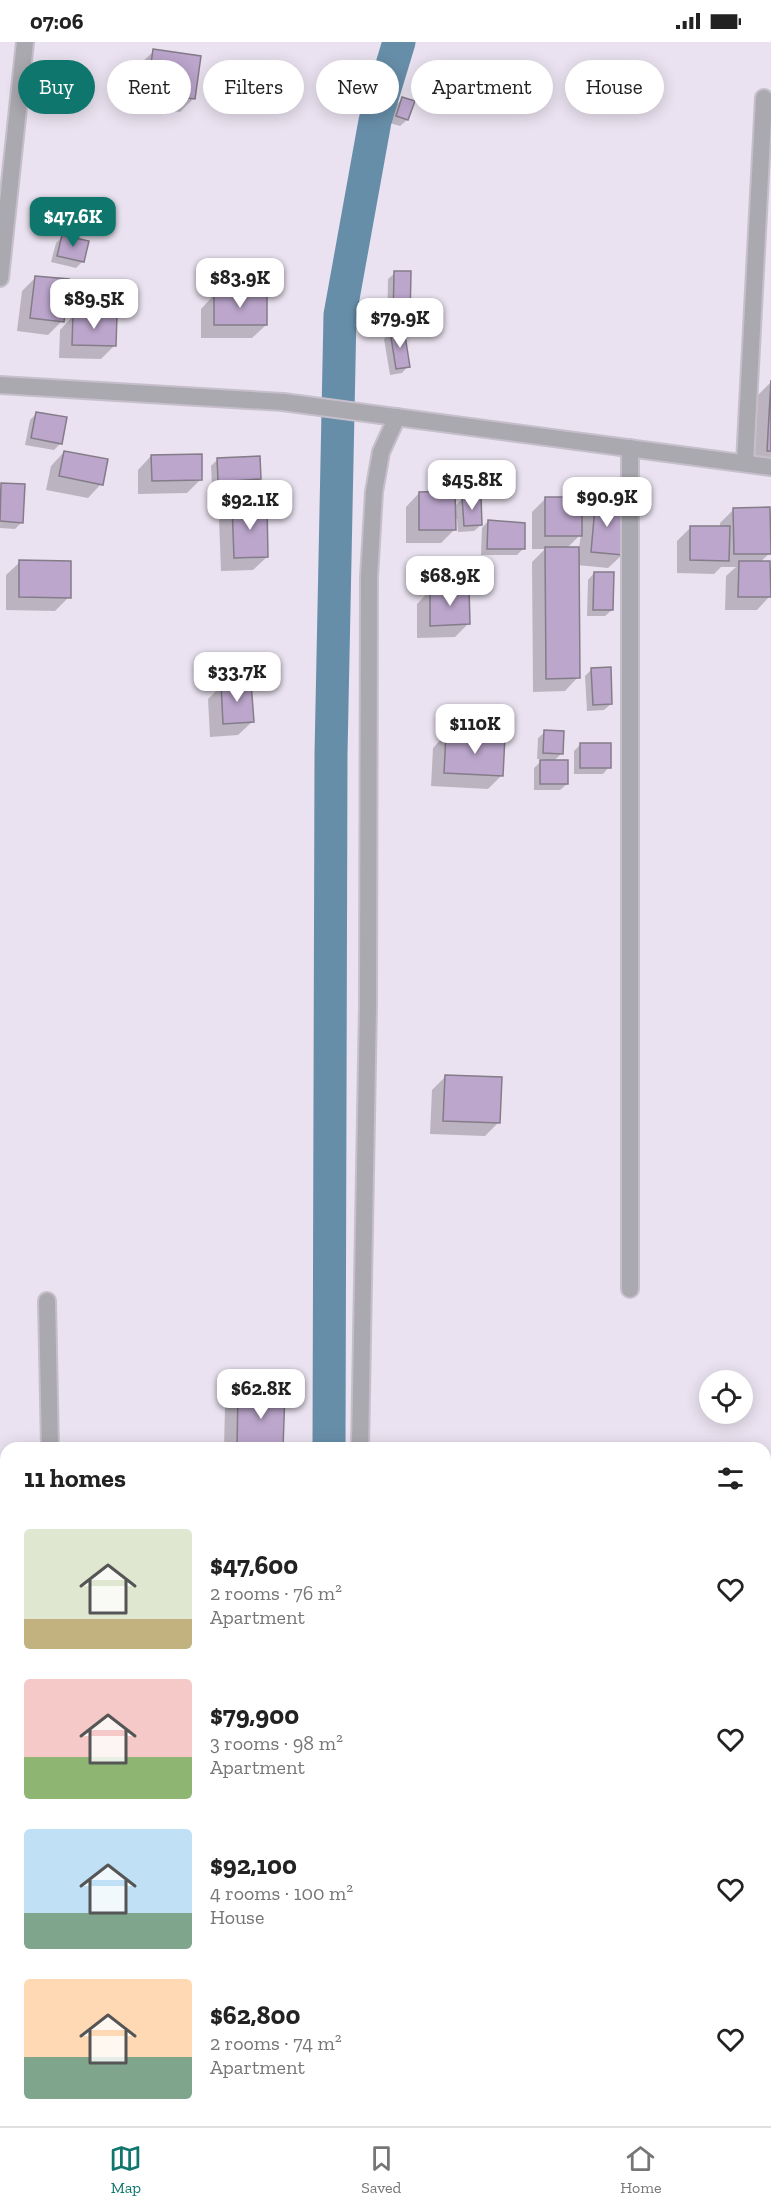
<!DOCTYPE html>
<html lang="en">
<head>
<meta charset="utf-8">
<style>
	:root { --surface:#fff; --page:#f6f6f6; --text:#222; --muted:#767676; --line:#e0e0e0; --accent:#0f766e }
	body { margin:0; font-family:"Zilla Slab",serif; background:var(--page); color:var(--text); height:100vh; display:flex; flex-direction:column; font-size:22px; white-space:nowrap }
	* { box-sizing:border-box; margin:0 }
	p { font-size:20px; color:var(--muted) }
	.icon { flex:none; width:33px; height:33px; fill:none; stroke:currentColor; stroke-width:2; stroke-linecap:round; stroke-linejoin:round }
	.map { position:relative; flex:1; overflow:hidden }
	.details { position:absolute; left:0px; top:1400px; width:771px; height:686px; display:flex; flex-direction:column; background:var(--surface); border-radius:18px 18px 0 0; box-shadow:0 3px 15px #0003 }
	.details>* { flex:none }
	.banner { position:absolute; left:18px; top:18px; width:735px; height:54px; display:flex; gap:12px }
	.controls { position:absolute; left:699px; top:1328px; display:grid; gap:12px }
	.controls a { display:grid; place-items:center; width:54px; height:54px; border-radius:50%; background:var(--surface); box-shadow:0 3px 15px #0003; font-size:30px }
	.price { position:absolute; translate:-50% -51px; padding:0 14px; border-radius:12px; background:#fff; color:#222; font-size:20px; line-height:39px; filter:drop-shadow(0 2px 3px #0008) }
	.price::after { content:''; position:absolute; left:50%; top:36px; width:18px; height:14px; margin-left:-9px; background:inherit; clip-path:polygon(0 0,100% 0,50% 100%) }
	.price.on { background:var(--accent); color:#fff }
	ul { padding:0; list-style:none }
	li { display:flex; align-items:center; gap:18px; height:150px; padding:0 24px }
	li span { display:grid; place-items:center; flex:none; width:168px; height:120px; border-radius:6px; color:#555 }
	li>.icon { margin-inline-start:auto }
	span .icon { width:72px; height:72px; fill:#fffc; stroke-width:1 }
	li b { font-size:26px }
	h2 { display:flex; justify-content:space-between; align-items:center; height:72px; padding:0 24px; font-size:26px }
	.pill { padding:0 21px; border-radius:27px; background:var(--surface); box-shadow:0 3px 15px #0003; font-size:21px; line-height:54px }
	.pill.on { background:var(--accent); color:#fff }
	.status { display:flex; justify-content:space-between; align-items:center; height:42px; padding:0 30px; background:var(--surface); direction:ltr }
	.status svg { height:16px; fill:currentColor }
	.dock { display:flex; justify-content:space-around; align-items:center; height:84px; border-top:2px solid var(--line); background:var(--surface); font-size:16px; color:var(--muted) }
	.dock a { display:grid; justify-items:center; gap:3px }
	.dock .on { color:var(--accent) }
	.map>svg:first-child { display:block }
	.shadow { fill:#0003; fill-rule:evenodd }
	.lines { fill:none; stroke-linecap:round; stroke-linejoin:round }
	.canal { stroke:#678ea9; stroke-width:33 }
	.building { fill:#bca6cc; stroke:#847c89; stroke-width:1.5 }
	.minor-casing { stroke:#c6bfcb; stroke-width:20 }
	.minor { stroke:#a9a9af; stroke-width:16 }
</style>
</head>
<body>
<div class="status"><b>07:06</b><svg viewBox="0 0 49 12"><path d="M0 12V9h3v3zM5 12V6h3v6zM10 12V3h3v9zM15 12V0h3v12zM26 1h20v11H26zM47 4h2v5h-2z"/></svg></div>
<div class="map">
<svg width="771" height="2084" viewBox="0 0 771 2084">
	<rect width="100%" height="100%" fill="#eae2f0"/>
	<g class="shadow">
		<path d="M154,9l39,48 -13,13 -46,-6 6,-42z"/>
		<path d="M403,57l10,3 -6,18 -7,6 -10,-3 6,-18z"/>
		<path d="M771,67v43h-7z"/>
		<path d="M63,194l19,26 -6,6 -25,-6 5,-19z"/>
		<path d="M395,231l14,49 -7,6h-15l1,-49z"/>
		<path d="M36,235l26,44 -14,14 -31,-4 5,-40z"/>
		<path d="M214,253l52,30 -14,13h-51v-29z"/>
		<path d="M73,274l41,30 -13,13 -42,-1 1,-28z"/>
		<path d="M391,291l17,33 -6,7 -12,2 -6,-36z"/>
		<path d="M771,340v83l-17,-1 4,-69z"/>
		<path d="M36,372l25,29 -7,7 -29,-5 5,-25z"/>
		<path d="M64,410l37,32 -13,14 -42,-8 5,-24z"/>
		<path d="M151,414l50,23 -14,14 -49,1v-24z"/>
		<path d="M218,417l42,20 -7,6 -41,2 -1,-21z"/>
		<path d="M1,443l21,37 -7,7 -15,-1z"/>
		<path d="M419,451l35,14 8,-8 19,26 -7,6 -16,1 -1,-13h-3v11l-13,13h-35v-36z"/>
		<path d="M597,456l25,57 -14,13 -31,-3 1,112 -13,14 -32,1 -1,-130 13,-13h-13v-37l13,-13 35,15zM581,492l-2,14h-12z"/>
		<path d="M233,464l34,51 -14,13 -32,1 -2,-51z"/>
		<path d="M733,468l37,43 -10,9 10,34 -13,14h-32l1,-34 10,-9h-15l-7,7 -37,-1v-32l14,-14 29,1v-5z"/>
		<path d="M488,479l36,27 -7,7h-36l1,-27z"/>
		<path d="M20,520l49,35 -14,14 -49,-1v-35z"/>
		<path d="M594,531l18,37 -7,6h-18l1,-36z"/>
		<path d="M430,548l39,33 -14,14 -38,1v-34z"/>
		<path d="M592,627l19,35 -7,6 -17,1 -2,-35z"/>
		<path d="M222,643l30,37 -14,13 -28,2 -2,-38z"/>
		<path d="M545,690l17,21 -8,8 13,23 -7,6h-26v-22l9,-9h-6l1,-21z"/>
		<path d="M446,692l56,41 -14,14 -57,-3 2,-38z"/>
		<path d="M580,703l29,22 -6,7h-29v-23z"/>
		<path d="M446,1034l53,46 -14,14 -55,-2 2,-44z"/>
		<path d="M239,1351l43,55h-58l1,-42z"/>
		<path d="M771,1609v54h-6v-48z"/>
		<path d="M771,1673v73h-6v-72z"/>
		<path d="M516,2079h41l1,3 -2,2h-40z"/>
	</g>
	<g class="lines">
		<g class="canal">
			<path d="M329,1406l2,-694 9,-439 35,-194 24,-79"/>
			<path d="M334,2084l1,-5"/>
		</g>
	</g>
	<g class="building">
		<path d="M153,7l48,7 -6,43 -48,-6z"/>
		<path d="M402,55l13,4 -7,19 -12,-4z"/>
		<path d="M62,193l27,6 -5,21 -27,-6z"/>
		<path d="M394,229h17l-1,51h-17z"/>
		<path d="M35,234l34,3 -5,43 -34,-4z"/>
		<rect x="214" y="251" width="53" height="32"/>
		<path d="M73,272l44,1 -1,31 -44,-1z"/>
		<path d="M404,287l6,38 -14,2 -6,-38z"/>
		<path d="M771,338v71h-4z"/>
		<path d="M36,370l31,5 -5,27 -31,-6z"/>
		<path d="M64,409l44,8 -5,26 -44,-9z"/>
		<path d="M202,412v26l-50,1 -1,-26z"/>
		<path d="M260,414l1,23 -43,3 -1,-24z"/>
		<path d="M1,441l24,1 -2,39 -23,-2z"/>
		<path d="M455,449l1,39h-37v-38z"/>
		<path d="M481,454l1,29 -18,1 -2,-29z"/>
		<path d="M596,454l24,7 3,52 -32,-3z"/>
		<rect x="545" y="455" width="37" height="39"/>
		<path d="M267,462l1,53 -34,1 -2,-53z"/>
		<path d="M770,465l1,47h-37l-1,-46z"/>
		<path d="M488,478l37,3v26h-38z"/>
		<path d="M690,484h40l-1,35 -39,-1z"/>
		<path d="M545,505h34l1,131 -34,1z"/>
		<path d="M19,518l52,1v37l-52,-1z"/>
		<path d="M739,519h31l1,36h-33z"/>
		<path d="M594,530h20l-1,38h-20z"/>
		<path d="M469,545l1,37 -40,2v-37z"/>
		<path d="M611,625l1,37 -19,1 -2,-37z"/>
		<path d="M251,640l3,40 -31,2 -2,-40z"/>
		<path d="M544,688l20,1 -1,23 -20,-1z"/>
		<path d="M446,691l59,3 -2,40 -59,-3z"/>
		<rect x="580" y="701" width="31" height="25"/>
		<rect x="540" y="718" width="28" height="24"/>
		<path d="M445,1033l57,2 -2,46 -57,-2z"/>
		<path d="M238,1349l47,1 -2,56h-46z"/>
		<path d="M770,1607h1v43h-2z"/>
		<path d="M765,1671l6,1v61l-6,-1z"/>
		<path d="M529,2079h30v4l-29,1z"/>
	</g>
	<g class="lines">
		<defs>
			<g id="minor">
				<path d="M0,236l25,-236"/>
				<path d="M0,343l283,17 488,65"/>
				<path d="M630,406v841"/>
				<path d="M745,421l19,-365"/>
				<path d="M47,1259l3,147"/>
				<path d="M360,1406l8,-443 1,-428 5,-85 7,-40 16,-35"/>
				<path d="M49,2079v5"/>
				<path d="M259,2079v5"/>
				<path d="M359,2079v5"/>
			</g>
		</defs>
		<use href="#minor" class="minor-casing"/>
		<use href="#minor" class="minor"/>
	</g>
</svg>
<div class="controls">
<a><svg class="icon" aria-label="locate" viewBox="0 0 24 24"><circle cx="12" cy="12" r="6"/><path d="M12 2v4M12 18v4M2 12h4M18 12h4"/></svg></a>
</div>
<b class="price on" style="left:73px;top:206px">$47.6K</b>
<b class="price" style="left:240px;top:267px">$83.9K</b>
<b class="price" style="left:94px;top:288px">$89.5K</b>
<b class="price" style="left:400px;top:307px">$79.9K</b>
<b class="price" style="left:472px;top:469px">$45.8K</b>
<b class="price" style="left:607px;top:486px">$90.9K</b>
<b class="price" style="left:250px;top:489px">$92.1K</b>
<b class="price" style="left:450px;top:565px">$68.9K</b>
<b class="price" style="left:237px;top:661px">$33.7K</b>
<b class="price" style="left:475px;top:713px">$110K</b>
<b class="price" style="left:261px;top:1378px">$62.8K</b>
<div class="banner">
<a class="pill on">Buy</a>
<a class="pill">Rent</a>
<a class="pill">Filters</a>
<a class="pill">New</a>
<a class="pill">Apartment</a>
<a class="pill">House</a>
</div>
<section class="details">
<h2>11 homes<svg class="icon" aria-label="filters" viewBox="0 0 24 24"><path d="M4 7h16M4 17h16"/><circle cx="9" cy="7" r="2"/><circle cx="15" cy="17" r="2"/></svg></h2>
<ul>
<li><span style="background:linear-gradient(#dfe7d0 75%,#c2b280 0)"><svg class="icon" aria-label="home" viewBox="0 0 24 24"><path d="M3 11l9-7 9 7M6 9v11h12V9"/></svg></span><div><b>$47,600</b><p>2 rooms · 76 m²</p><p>Apartment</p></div><svg class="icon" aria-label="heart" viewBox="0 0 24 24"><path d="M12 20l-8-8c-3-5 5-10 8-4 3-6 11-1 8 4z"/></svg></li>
<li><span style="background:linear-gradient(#f6c9c9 65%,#8fb573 0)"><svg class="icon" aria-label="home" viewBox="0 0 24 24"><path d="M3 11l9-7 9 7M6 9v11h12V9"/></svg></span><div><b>$79,900</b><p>3 rooms · 98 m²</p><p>Apartment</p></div><svg class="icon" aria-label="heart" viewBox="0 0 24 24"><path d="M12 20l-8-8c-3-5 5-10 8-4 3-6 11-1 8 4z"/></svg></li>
<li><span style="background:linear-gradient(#bfe0f5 70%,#7fa58c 0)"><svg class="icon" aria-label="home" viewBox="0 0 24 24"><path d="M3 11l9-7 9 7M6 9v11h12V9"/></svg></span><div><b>$92,100</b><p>4 rooms · 100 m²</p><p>House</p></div><svg class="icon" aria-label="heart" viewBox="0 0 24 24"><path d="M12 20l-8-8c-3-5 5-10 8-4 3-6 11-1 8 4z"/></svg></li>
<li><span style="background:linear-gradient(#ffd9b3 65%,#7fa58c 0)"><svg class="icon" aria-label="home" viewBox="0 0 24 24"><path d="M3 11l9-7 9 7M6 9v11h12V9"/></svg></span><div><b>$62,800</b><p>2 rooms · 74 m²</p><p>Apartment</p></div><svg class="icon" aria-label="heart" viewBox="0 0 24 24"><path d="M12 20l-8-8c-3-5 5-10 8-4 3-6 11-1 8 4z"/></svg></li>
</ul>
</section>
</div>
<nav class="dock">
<a class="on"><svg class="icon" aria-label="map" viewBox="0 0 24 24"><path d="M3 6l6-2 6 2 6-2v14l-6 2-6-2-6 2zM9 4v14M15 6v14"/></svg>Map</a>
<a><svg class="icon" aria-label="saved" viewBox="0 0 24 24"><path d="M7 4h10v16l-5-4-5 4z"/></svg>Saved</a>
<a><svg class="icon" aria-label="home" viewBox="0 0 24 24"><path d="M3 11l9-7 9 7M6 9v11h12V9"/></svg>Home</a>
</nav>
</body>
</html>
